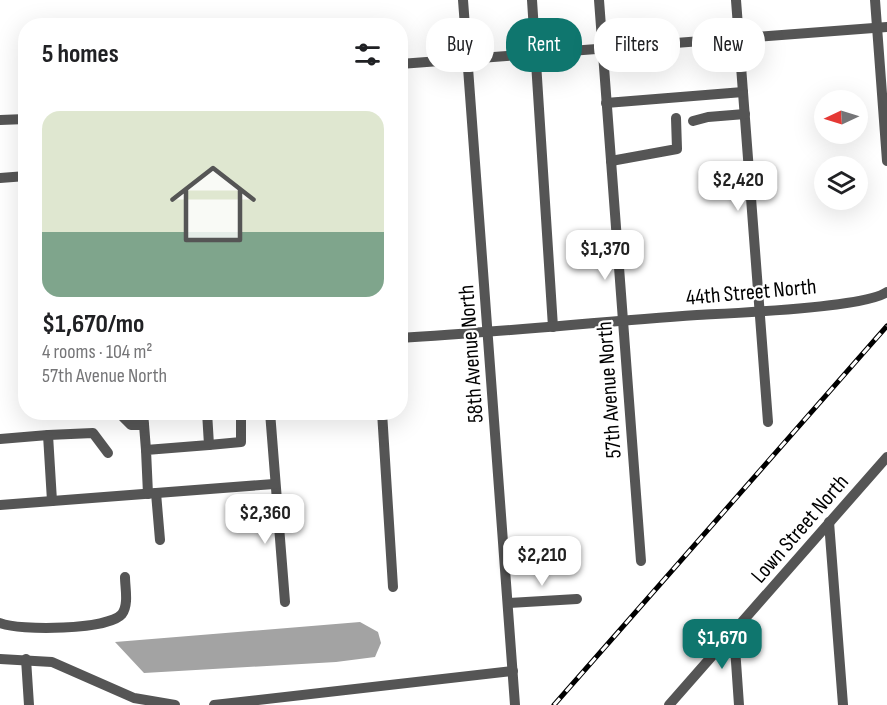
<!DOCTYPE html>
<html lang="en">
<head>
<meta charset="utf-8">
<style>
	:root { --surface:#fff; --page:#f2f2f2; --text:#202124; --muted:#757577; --accent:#0f766e }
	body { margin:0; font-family:"Sofia Sans Condensed",sans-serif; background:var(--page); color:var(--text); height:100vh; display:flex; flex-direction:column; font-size:22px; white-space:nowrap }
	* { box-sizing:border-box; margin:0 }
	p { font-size:20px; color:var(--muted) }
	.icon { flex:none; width:33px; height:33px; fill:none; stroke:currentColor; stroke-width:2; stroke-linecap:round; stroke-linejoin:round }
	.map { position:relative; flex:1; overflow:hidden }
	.sheet { position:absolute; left:18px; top:18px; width:390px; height:402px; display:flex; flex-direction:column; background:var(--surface); border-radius:24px; box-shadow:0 6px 24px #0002 }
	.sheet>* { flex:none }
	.top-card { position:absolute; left:426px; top:18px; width:370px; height:54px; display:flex; gap:12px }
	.needle { width:39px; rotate:266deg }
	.buttons { position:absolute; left:814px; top:90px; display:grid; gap:12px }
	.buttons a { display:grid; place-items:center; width:54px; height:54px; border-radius:50%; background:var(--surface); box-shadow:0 6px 24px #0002; font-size:30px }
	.price { position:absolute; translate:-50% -51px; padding:0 14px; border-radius:12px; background:#fff; color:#222; font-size:20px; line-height:39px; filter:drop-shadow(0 2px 3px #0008) }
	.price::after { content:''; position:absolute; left:50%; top:36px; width:18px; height:14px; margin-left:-9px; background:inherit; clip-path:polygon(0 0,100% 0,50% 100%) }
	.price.on { background:var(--accent); color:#fff }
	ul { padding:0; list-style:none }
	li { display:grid; align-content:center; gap:12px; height:318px; padding:0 24px }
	li span { display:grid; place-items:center; height:186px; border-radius:18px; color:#555 }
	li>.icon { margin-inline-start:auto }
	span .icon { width:108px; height:108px; fill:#fffc; stroke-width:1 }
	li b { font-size:26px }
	h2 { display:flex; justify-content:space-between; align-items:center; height:72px; padding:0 24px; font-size:26px }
	.pill { padding:0 21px; border-radius:24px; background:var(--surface); box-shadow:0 6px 24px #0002; font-size:21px; line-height:54px }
	.pill.on { background:var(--accent); color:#fff }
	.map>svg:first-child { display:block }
	.water { fill:#a3a3a3 }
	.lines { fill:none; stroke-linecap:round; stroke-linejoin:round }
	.minor { stroke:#555; stroke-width:10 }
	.rail-casing { stroke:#000; stroke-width:5 }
	.rail { stroke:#fff; stroke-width:3; stroke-dasharray:9; stroke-linecap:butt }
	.labels { text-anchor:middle; stroke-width:4.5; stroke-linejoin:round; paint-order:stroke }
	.street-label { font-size:22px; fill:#000; stroke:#fff }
</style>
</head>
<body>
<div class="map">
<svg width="887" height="705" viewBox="0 0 887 705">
	<rect width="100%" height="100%" fill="#fff"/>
	<path class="water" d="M360,622l18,10 3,11 -6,14 -39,5 -192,11 -29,-31z"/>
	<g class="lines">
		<g class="minor">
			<path d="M463,0l52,705"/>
			<path d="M532,0l21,327"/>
			<path d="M599,0l42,561"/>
			<path d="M736,0l32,422"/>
			<path d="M875,0l12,161"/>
			<path d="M400,64l487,-37"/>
			<path d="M606,103l137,-11"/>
			<path d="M0,120l26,-1"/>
			<path d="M693,121l15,-4 37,-3"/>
			<path d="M611,161l66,-12 -1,-31"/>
			<path d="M0,178l26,-2"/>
			<path d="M400,338c100,-6 198,-16 297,-23 36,-2 168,-7 190,-23"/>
			<path d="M143,412l3,38"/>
			<path d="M270,412l15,190"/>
			<path d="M382,412l11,175"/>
			<path d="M123,417l8,8h13"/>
			<path d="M48,435l45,-2 15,20"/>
			<path d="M0,439l48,-4 4,66"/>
			<path d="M209,445l32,-3v-30"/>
			<path d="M156,493l4,47"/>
			<path d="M148,494l-2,-44 63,-5 -2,-33"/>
			<path d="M0,505l274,-21"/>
			<path d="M829,522l14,183"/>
			<path d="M509,603l68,-4"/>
			<path d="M0,623c19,8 109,7 122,-9 7,-10 3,-26 3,-37"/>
			<path d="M734,633l5,72"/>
			<path d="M0,659l52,3 82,36 41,7"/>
			<path d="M26,659l3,46"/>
			<path d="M214,705l299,-34"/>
			<path d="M669,705l218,-248"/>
		</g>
		<defs>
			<path id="rail" d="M554,705l333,-379"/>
		</defs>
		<use href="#rail" class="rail-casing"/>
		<use href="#rail" class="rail"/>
	</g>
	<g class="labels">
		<g class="street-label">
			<text transform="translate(751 291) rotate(-5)" y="8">44th Street North</text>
			<text transform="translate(470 354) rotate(-94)" y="8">58th Avenue North</text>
			<text transform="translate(608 390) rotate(-94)" y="8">57th Avenue North</text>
			<text transform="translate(799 528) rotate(-49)" y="8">Lown Street North</text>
		</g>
	</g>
</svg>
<div class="buttons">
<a><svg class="needle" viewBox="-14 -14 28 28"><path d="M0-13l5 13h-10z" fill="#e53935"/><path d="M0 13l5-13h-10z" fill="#757577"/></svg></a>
<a><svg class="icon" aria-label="layers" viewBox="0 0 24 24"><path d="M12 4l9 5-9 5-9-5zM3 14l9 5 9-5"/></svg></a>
</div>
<b class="price" style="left:738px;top:212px">$2,420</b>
<b class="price" style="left:605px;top:281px">$1,370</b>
<b class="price" style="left:265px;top:545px">$2,360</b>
<b class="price" style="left:542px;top:587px">$2,210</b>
<b class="price on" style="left:722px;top:670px">$1,670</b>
<div class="top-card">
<a class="pill">Buy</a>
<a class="pill on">Rent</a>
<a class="pill">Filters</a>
<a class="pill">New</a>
</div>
<section class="sheet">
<h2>5 homes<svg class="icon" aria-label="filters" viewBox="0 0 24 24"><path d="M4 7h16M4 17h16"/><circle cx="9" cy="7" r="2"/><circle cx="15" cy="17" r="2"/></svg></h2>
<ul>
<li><span style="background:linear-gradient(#dfe7d0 65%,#7fa58c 0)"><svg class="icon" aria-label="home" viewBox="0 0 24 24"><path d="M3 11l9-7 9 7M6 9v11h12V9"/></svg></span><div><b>$1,670/mo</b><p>4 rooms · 104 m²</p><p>57th Avenue North</p></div></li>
</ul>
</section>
</div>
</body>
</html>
